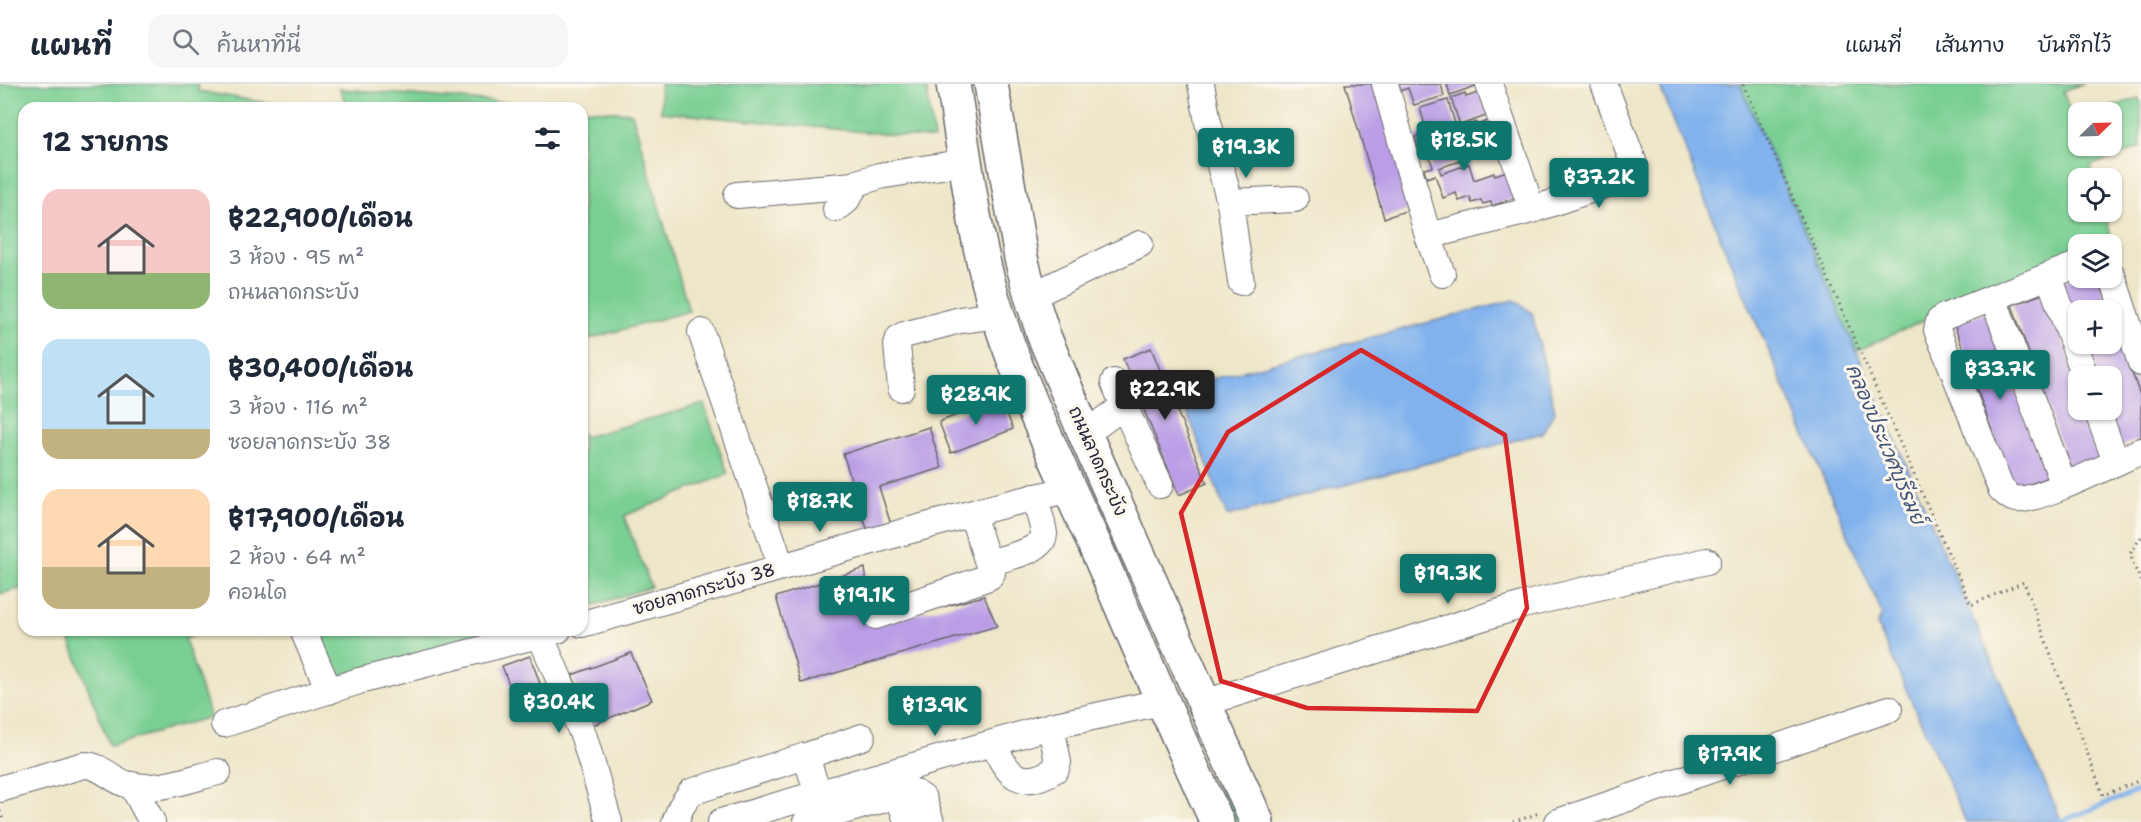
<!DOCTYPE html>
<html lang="th">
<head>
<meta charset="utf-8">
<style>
	:root { --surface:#fff; --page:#f6f6f7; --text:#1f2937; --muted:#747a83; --line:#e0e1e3; --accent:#0f766e }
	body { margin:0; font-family:"Shantell Sans","Playpen Sans Thai",sans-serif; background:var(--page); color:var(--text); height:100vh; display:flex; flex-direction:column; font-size:22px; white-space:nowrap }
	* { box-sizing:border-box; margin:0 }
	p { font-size:20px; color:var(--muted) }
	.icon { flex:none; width:33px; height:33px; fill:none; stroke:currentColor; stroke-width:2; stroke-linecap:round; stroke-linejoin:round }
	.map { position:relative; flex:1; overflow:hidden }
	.details { position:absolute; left:18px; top:18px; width:570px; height:534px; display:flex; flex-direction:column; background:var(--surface); border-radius:18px; box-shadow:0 2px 4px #0004 }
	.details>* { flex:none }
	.needle { width:39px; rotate:67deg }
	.tools { position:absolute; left:2068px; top:18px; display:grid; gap:12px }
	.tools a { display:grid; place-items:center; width:54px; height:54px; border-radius:12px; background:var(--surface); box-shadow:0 2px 4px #0004; font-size:30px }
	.price { position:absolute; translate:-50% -51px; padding:0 14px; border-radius:6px; background:var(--accent); color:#fff; font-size:20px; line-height:39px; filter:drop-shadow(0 2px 3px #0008) }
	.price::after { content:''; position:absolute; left:50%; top:36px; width:18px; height:14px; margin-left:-9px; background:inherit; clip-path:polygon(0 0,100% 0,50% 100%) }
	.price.on { background:#222; color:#fff }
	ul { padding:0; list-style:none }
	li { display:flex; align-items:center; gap:18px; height:150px; padding:0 24px }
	li span { display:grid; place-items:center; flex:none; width:168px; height:120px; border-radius:18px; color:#555 }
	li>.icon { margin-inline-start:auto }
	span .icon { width:72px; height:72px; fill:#fffc; stroke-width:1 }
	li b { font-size:26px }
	h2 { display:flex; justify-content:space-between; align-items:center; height:72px; padding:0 24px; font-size:26px }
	header { display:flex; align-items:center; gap:36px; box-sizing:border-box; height:84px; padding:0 30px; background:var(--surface); border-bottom:2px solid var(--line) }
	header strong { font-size:28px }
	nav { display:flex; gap:33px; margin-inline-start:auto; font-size:21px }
	.search { width:420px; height:54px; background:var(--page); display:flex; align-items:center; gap:15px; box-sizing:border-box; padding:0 21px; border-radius:18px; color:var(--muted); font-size:22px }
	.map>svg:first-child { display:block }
	.green { fill:#79cf93; stroke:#4e7867; stroke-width:1.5 }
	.water { fill:#81b2ed; stroke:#526a94; stroke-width:1.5 }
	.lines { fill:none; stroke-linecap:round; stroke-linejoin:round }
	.stream { stroke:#81b2ed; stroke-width:5 }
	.building { fill:#ba9de6 }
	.minor-casing { stroke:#69676c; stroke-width:28 }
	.major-casing { stroke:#69676c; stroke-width:36 }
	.path { stroke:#69676c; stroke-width:3; stroke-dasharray:1.5 4.5; stroke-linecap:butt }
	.minor { stroke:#fff; stroke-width:26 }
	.major { stroke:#fff; stroke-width:33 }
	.marked { fill:none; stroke:#d62828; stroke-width:4.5; stroke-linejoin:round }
	.labels { text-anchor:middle; stroke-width:6; stroke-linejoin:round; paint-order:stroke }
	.street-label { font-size:18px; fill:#22223b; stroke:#fbf7ec }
	.water-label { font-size:20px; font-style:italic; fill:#435479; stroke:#fbf7ec }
</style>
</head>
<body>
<header>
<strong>แผนที่</strong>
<div class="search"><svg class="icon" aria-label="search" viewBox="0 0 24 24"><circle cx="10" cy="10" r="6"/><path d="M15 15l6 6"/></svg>ค้นหาที่นี่</div>
<nav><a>แผนที่</a><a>เส้นทาง</a><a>บันทึกไว้</a></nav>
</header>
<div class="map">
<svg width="2141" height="738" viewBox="0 0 2141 738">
	<rect width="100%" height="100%" fill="#fbf7ec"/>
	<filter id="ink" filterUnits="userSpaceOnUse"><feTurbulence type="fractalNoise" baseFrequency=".0167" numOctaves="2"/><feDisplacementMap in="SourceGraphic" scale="12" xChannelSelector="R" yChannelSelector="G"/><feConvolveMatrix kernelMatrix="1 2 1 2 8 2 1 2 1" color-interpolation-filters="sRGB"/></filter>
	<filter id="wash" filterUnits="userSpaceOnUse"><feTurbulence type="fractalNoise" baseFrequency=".008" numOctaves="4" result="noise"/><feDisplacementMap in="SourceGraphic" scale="24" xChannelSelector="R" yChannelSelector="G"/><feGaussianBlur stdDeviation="1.35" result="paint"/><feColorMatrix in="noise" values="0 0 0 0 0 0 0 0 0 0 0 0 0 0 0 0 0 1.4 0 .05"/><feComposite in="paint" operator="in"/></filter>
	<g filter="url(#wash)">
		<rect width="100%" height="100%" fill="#eee6c8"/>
		<g class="green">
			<path d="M0,0h198v7l74,13 2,4h-250v480l-24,6z"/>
			<path d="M660,0h266l8,55 -273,-27z"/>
			<path d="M1740,0h343l-20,7 10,29 6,-2v28h33v-34h-16l43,-14 2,6v43l-51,19 4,12h-15v34h25l8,26 -15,6h-18v8l-223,99z"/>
			<path d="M340,5l230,19h-222z"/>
			<path d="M582,25l50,4 57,198 -107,30z"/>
			<path d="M704,320l24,70 -104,42 27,71 -69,22v-177l2,5z"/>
			<path d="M66,546h142l-23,9 25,78 -100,29z"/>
			<path d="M313,546h199l-178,47z"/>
			<path d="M1189,613l54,125h-10l-23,-55z"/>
		</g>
		<g class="water">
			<path d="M1659,0h81l322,738h-96l-89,-197 5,-11 -159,-369z"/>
			<path d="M1514,216l18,13 23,98 -13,22 -315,83 -49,-128z"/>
		</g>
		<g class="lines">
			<path class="stream" d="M2059,738l82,-32"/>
		</g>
		<g id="blocks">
			<g class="building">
				<path d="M1345,0h34l36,124 -31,10z"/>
				<path d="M1397,0h44l3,12 -30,9 -6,-17 -8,3z"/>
				<path d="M1447,0h34l-31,11z"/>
				<path d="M1481,8l8,23 -29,10 -9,-27 14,-5 1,4z"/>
				<path d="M1448,16l8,27 -15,5 -1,-4 -9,3 1,4 -4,1 -8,-28z"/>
				<path d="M1493,35l4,26 -26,10 -11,-27 16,-6 1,3z"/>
				<path d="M1459,45l10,29 -30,10 2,6 28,-10 5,16 20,-7 1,2 18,-6 4,28 -25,9 -1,-4 -8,2 -2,-4 -9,3 -2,-6 -11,4 -3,-8 -13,5 -8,-23 -8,3 -3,-9 9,-2 -8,-22 -7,2 -3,-10 11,-4 2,6z"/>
				<path d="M2079,194h19l12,32h-31v21l-18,-50z"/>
				<path d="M2046,209l33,94v23h8l17,49 -34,12 -58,-166z"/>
				<path d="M1988,228l59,166 -34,12 -59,-166z"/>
				<path d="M2112,233l29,81v41l-21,7 -13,-36h5v-34h-17l-12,-32h29z"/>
				<path d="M1151,264l56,135 -28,12 -56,-136z"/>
				<path d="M1001,314l12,31 -62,24 -12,-31z"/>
				<path d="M929,343l13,41 -63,19 14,44 -23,7 -27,-84z"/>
				<path d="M865,484l7,58 112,-30 13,30 -196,57 -25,-86z"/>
				<path d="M631,569l21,47 -59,25 -21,-50z"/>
				<path d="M530,572l16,44 -27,10 -17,-44z"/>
			</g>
		</g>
	</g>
	<g filter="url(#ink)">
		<use href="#blocks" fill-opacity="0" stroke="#69676c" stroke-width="1.5"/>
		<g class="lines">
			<defs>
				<g id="minor">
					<path d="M1201,0l7,38 22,80 11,80"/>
					<path d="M1385,0l43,152 14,38"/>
					<path d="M1489,0l43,126"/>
					<path d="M737,111l117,-10"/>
					<path d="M1230,118l65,-3"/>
					<path d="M836,125l9,-7 12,-19 22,-7 87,-14"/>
					<path d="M1428,152l104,-26 98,-34 4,-6v-6l-30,-80"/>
					<path d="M2079,180l-135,53 -5,4 -2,9 64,159c5,4 8,9 15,10 19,4 102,-38 125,-48"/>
					<path d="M2112,191l29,88"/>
					<path d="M2049,192l36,100"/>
					<path d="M1031,212l109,-52"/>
					<path d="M1993,214l71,187"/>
					<path d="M701,248l80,234"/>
					<path d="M901,304l-4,-43 2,-7 5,-3 56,-15 38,-5"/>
					<path d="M1124,322l36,79"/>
					<path d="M2097,326l19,52"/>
					<path d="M1085,350l39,-28 -10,-24"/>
					<path d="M972,430l16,49c14,-5 56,-11 56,-29 -1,-12 -7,-26 -10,-37"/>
					<path d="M876,532l113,-39 3,-4 -4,-10"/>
					<path d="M582,540c110,-30 219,-63 329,-94 52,-14 105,-30 158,-40"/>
					<path d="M303,546l26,61"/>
					<path d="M538,546l46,107 25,85"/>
					<path d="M1204,619l319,-98 184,-44"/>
					<path d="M224,640l135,-43 199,-51"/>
					<path d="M994,659c12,33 28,48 62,26l2,-7 -7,-36"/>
					<path d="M894,695l13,43"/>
					<path d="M132,701l20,37"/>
					<path d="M0,705l84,-24c17,0 27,14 42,19 30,9 63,-5 92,-12"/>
					<path d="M818,710l-12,-38 56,-19"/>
					<path d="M675,738l6,-15 10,-15 115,-36"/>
					<path d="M721,738l330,-96 110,-24"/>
					<path d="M806,738l106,-31 11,7 8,24"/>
					<path d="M1558,738l331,-113"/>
				</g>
				<g id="major">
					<path d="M953,0c13,77 21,157 45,231 27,83 67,162 102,242 38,88 76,177 117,265"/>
					<path d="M991,0l30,174 10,38 13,40 41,98 172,388"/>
				</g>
			</defs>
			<use href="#minor" class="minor-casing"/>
			<use href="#major" class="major-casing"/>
			<g class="path">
				<path d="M1743,0l228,521 53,-23 79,213 38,-15"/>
				<path d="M2141,453l-10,15 1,10 9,19"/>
				<path d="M0,727l4,11"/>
				<path d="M1513,738l26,-9"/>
			</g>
			<use href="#minor" class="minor"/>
			<use href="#major" class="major"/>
		</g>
	</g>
	<path class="marked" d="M1361,266l144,85 22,173 -50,103 -170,-3 -86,-27 -40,-168 47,-81z"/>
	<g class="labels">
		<g class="street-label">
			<text transform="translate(1098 377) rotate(66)" y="6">ถนนลาดกระบัง</text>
			<text transform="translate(704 505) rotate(-16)" y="6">ซอยลาดกระบัง 38</text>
		</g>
		<g class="water-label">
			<text transform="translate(1886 360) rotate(67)" y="7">คลองประเวศบุรีรมย์</text>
		</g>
	</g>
</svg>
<div class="tools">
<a><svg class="needle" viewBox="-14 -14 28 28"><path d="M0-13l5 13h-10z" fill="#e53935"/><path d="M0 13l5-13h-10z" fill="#747a83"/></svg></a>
<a><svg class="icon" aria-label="locate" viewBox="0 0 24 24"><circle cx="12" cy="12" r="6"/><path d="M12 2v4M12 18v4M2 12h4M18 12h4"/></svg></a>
<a><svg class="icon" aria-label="layers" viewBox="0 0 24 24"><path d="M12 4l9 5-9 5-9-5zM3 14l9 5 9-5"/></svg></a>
<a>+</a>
<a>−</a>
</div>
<b class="price" style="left:1464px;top:88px">฿18.5K</b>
<b class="price" style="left:1246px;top:95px">฿19.3K</b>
<b class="price" style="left:1599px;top:125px">฿37.2K</b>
<b class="price" style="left:2000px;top:317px">฿33.7K</b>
<b class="price on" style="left:1165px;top:337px">฿22.9K</b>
<b class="price" style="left:976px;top:342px">฿28.9K</b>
<b class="price" style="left:820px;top:449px">฿18.7K</b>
<b class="price" style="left:1448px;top:521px">฿19.3K</b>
<b class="price" style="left:864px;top:543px">฿19.1K</b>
<b class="price" style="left:559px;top:650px">฿30.4K</b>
<b class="price" style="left:935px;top:653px">฿13.9K</b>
<b class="price" style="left:1730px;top:702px">฿17.9K</b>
<section class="details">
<h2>12 รายการ<svg class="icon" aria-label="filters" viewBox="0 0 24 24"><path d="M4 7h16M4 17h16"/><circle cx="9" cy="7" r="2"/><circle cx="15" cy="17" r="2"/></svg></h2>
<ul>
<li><span style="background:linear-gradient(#f6c9c9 70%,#8fb573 0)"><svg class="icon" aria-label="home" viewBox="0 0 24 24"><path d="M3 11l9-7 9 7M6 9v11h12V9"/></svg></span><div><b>฿22,900/เดือน</b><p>3 ห้อง · 95 m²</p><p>ถนนลาดกระบัง</p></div></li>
<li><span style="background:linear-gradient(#bfe0f5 75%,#c2b280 0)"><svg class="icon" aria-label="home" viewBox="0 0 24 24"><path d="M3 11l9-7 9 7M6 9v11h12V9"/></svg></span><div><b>฿30,400/เดือน</b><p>3 ห้อง · 116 m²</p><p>ซอยลาดกระบัง 38</p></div></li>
<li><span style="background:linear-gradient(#ffd9b3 65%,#c2b280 0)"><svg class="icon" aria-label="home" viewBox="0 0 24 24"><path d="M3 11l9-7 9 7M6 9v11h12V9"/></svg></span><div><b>฿17,900/เดือน</b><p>2 ห้อง · 64 m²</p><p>คอนโด</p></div></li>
</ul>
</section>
</div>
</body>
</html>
